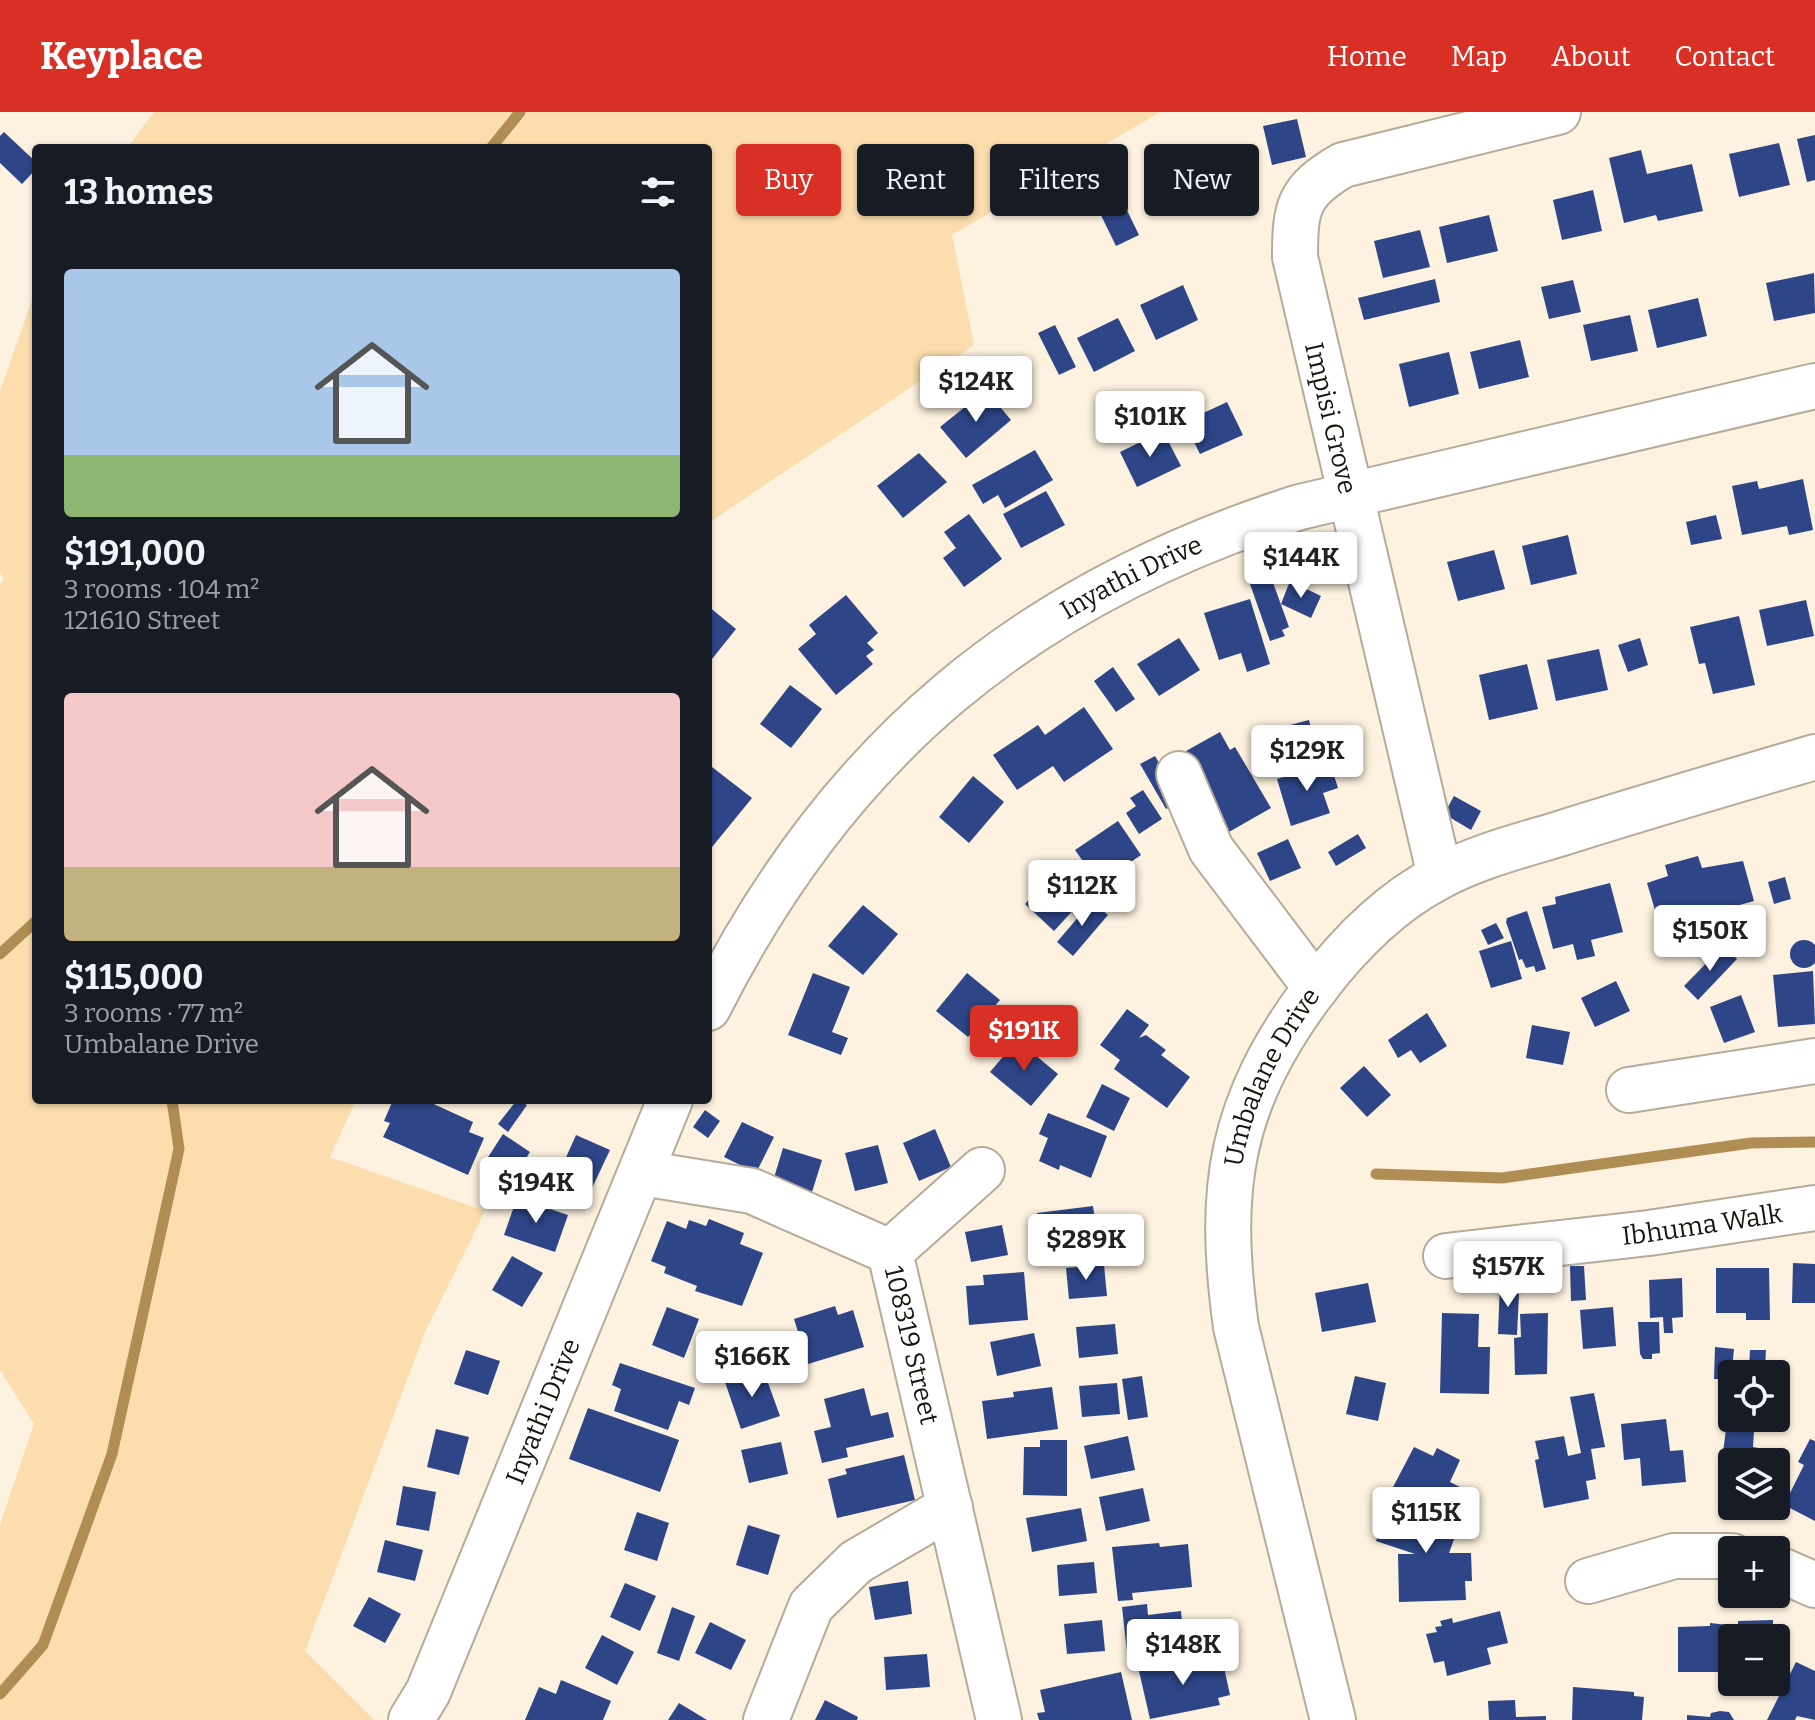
<!DOCTYPE html>
<html lang="en">
<head>
<meta charset="utf-8">
<style>
	:root { --surface:#171b24; --page:#242831; --text:#f1f3f6; --muted:#9ea1a6; --accent:#d93025 }
	body { margin:0; font-family:Bitter,serif; background:var(--page); color:var(--text); height:100vh; display:flex; flex-direction:column; font-size:30px; white-space:nowrap }
	* { box-sizing:border-box; margin:0 }
	p { font-size:26px; color:var(--muted) }
	.icon { flex:none; width:44px; height:44px; fill:none; stroke:currentColor; stroke-width:2; stroke-linecap:round; stroke-linejoin:round }
	.map { position:relative; flex:1; overflow:hidden }
	.drawer { position:absolute; left:32px; top:32px; width:680px; height:960px; display:flex; flex-direction:column; background:var(--surface); border-radius:8px; box-shadow:0 2px 6px #0004 }
	.drawer>* { flex:none }
	.banner { position:absolute; left:736px; top:32px; width:760px; height:72px; display:flex; gap:16px }
	.tools { position:absolute; left:1718px; top:1248px; display:grid; gap:16px }
	.tools a { display:grid; place-items:center; width:72px; height:72px; border-radius:8px; background:var(--surface); box-shadow:0 2px 6px #0004; font-size:40px }
	.price { position:absolute; translate:-50% -68px; padding:0 18px; border-radius:8px; background:#fff; color:#222; font-size:26px; line-height:52px; filter:drop-shadow(0 2px 4px #0008) }
	.price::after { content:''; position:absolute; left:50%; top:48px; width:24px; height:18px; margin-left:-12px; background:inherit; clip-path:polygon(0 0,100% 0,50% 100%) }
	.price.current { background:var(--accent); color:#fff }
	ul { padding:0; list-style:none }
	li { display:grid; align-content:center; gap:16px; height:424px; padding:0 32px }
	li span { display:grid; place-items:center; height:248px; border-radius:8px; color:#555 }
	li>.icon { margin-inline-start:auto }
	span .icon { width:144px; height:144px; fill:#fffc; stroke-width:1 }
	li b { font-size:34px }
	h2 { display:flex; justify-content:space-between; align-items:center; height:96px; padding:0 32px; font-size:34px }
	.tag { padding:0 28px; border-radius:8px; background:var(--surface); box-shadow:0 2px 6px #0004; font-size:28px; line-height:72px }
	.tag.current { background:var(--accent); color:#fff }
	header { display:flex; align-items:center; gap:48px; box-sizing:border-box; height:112px; padding:0 40px; background:var(--accent); color:#fff }
	header strong { font-size:38px }
	nav { display:flex; gap:44px; margin-inline-start:auto; font-size:28px }
	.map>svg:first-child { display:block }
	.green { fill:#fcdeae }
	.lines { fill:none; stroke-linecap:round; stroke-linejoin:round }
	.stream { stroke:#b08d53; stroke-width:11 }
	.building { fill:#2e4688 }
	.minor-casing { stroke:#b6ab9a; stroke-width:48 }
	.minor { stroke:#fff; stroke-width:44 }
	.labels { text-anchor:middle; stroke-width:8; stroke-linejoin:round; paint-order:stroke }
	.street-label { font-size:26px; fill:#18140e; stroke:#fff }
</style>
</head>
<body>
<header>
<strong>Keyplace</strong>
<nav><a>Home</a><a>Map</a><a>About</a><a>Contact</a></nav>
</header>
<div class="map">
<svg width="1815" height="1608" viewBox="0 0 1815 1608">
	<rect width="100%" height="100%" fill="#fdf1df"/>
	<g class="green">
		<path d="M154,0h1006l-208,123 22,110 -266,178v-375h-581z"/>
		<path d="M36,177v811h320l-26,57 155,54 -60,121 -120,319 69,69h-374v-195l34,-101 -34,-54v-786l4,-5 -4,-6v-182z"/>
	</g>
	<g class="lines">
		<g class="stream">
			<path d="M491,36l29,-36"/>
			<path d="M0,842l36,-33"/>
			<path d="M1376,1062l126,4 249,-35 64,-1"/>
			<path d="M0,1582l43,-49 69,-191 67,-305 -7,-49"/>
		</g>
	</g>
	<g class="building">
		<path d="M1297,7l9,38 -34,8 -9,-39z"/>
		<path d="M4,20l32,30v7l-14,15 -22,-21v-27z"/>
		<path d="M1815,23v45l-8,2 -10,-43z"/>
		<path d="M1779,31l11,42 -51,12 -10,-43z"/>
		<path d="M1641,38l6,24 45,-10 11,47 -45,10 -2,-6 -32,8 -15,-65z"/>
		<path d="M1593,78l9,41 -40,9 -9,-40z"/>
		<path d="M1119,82l20,41 -23,11 -20,-41z"/>
		<path d="M1489,103l9,36 -51,12 -8,-36z"/>
		<path d="M1420,118l10,37 -47,11 -9,-37z"/>
		<path d="M1814,161l1,40 -41,8 -8,-38z"/>
		<path d="M1435,167l5,23 -76,18 -6,-22z"/>
		<path d="M1573,168l8,32 -32,7 -8,-32z"/>
		<path d="M1183,173l15,35 -42,20 -16,-35z"/>
		<path d="M1698,186l9,38 -50,12 -9,-38z"/>
		<path d="M1630,203l8,36 -47,10 -8,-36z"/>
		<path d="M1118,206l17,33 -41,21 -17,-34z"/>
		<path d="M1055,213l21,42 -17,8 -21,-42z"/>
		<path d="M1520,228l9,37 -50,12 -9,-37z"/>
		<path d="M1449,240l10,42 -50,13 -10,-43z"/>
		<path d="M986,278l25,30 -45,38 -26,-31z"/>
		<path d="M1227,290l16,33 -43,19 -16,-32z"/>
		<path d="M1163,319l18,35 -44,21 -17,-35z"/>
		<path d="M1035,338l18,30 -48,28 -7,-13 -15,9 -11,-19z"/>
		<path d="M919,341l28,29 -44,36 -26,-32z"/>
		<path d="M1803,367l10,51 -24,5 -2,-9 -45,9 -10,-49 25,-5 2,8z"/>
		<path d="M1046,379l19,34 -44,23 -18,-34z"/>
		<path d="M969,402l33,45 -38,28 -21,-29 13,-10 -12,-16z"/>
		<path d="M1716,403l6,24 -31,6 -5,-23z"/>
		<path d="M1568,423l9,39 -46,11 -9,-39z"/>
		<path d="M1494,438l11,39 -47,12 -11,-39z"/>
		<path d="M1271,465l18,50 -7,3 3,6 -15,5 -20,-57z"/>
		<path d="M1290,469l31,15 -10,22 -30,-14z"/>
		<path d="M846,483l32,38 -11,10 7,7 -8,6 7,8 -37,31 -38,-46 18,-15 -7,-9z"/>
		<path d="M1250,487l20,65 -23,8 -6,-19 -22,7 -15,-47z"/>
		<path d="M1806,488l8,36 -47,10 -8,-36z"/>
		<path d="M708,494l28,23 -28,35z"/>
		<path d="M1739,504l16,69 -42,9 -8,-31 -6,1 -9,-37z"/>
		<path d="M1179,526l21,32 -41,26 -22,-32z"/>
		<path d="M1640,526l8,27 -20,7 -10,-27z"/>
		<path d="M1599,537l9,41 -52,11 -9,-41z"/>
		<path d="M1527,552l11,45 -49,11 -10,-45z"/>
		<path d="M1113,555l22,32 -19,13 -22,-31z"/>
		<path d="M790,573l32,24 -31,39 -31,-24z"/>
		<path d="M1084,595l29,42 -49,33 -11,-16 -36,24 -24,-35 45,-30 7,10z"/>
		<path d="M1309,608l10,38 -48,13 -11,-38z"/>
		<path d="M1220,620l10,18 5,-3 36,61 -49,28 -36,-85z"/>
		<path d="M1155,644l26,45 -15,8 -26,-45z"/>
		<path d="M1330,651l8,25 -15,5 7,20 -39,13 -14,-47z"/>
		<path d="M712,655l40,31 -44,54v-81z"/>
		<path d="M973,664l31,26 -35,41 -30,-26z"/>
		<path d="M1143,678l19,29 -23,15 -13,-21 10,-7 -6,-8z"/>
		<path d="M1454,684l27,15 -10,19 -27,-16z"/>
		<path d="M1118,709l23,34 -42,29 -24,-34z"/>
		<path d="M1358,722l8,14 -30,18 -8,-14z"/>
		<path d="M1288,727l13,29 -31,13 -13,-28z"/>
		<path d="M1698,744l4,12 41,-7 11,40 -94,26 -13,-44 21,-7 -3,-11z"/>
		<path d="M1058,756l29,27 -33,36 -29,-27z"/>
		<path d="M1121,762l14,20 -19,13 -13,-20z"/>
		<path d="M1785,765l6,22 -17,5 -6,-22z"/>
		<path d="M1610,771l13,49 -32,8 4,16 -18,4 -4,-16 -20,5 -11,-42 14,-3 -1,-7z"/>
		<path d="M1092,789l16,14 -35,41 -16,-14z"/>
		<path d="M863,793l35,29 -35,41 -35,-29z"/>
		<path d="M1527,799l19,58 -10,3 -2,-6 -8,2 -4,-9 -3,1 -13,-38 1,-4z"/>
		<path d="M1496,811l8,15 -16,7 -7,-15z"/>
		<circle cx="1804" cy="842" r="14"/>
		<path d="M1511,829l11,38 -31,9 -12,-37z"/>
		<path d="M1723,834l14,13 -39,41 -14,-14z"/>
		<path d="M1813,859l2,53 -37,3 -5,-52z"/>
		<path d="M813,861l37,14 -18,45 16,6 -7,17 -53,-20z"/>
		<path d="M967,861l33,27 -32,37 -32,-26z"/>
		<path d="M1616,869l14,30 -35,16 -14,-29z"/>
		<path d="M1741,883l14,37 -31,11 -14,-36z"/>
		<path d="M1127,897l22,16 -10,13 7,-3 20,15 -5,5 29,22 -23,31 -53,-39 6,-9 -20,-15z"/>
		<path d="M1427,901l20,33 -27,17 -9,-13 -13,8 -10,-18z"/>
		<path d="M1532,913l38,7 -7,33 -37,-7z"/>
		<path d="M1017,928l41,34 -27,32 -41,-34z"/>
		<path d="M1364,954l27,29 -24,22 -27,-29z"/>
		<path d="M1102,972l28,14 -16,33 -28,-14z"/>
		<path d="M393,988h32l48,22 -4,10 15,6 -16,37 -85,-38 7,-14 -6,-2z"/>
		<path d="M517,988l10,5 -19,27 -10,-8z"/>
		<path d="M705,998l15,11 -12,17 -15,-11z"/>
		<path d="M1048,1001l59,23 -16,42 -31,-13 -1,5 -20,-9 9,-23 -9,-4z"/>
		<path d="M742,1010l32,15 -18,36 -32,-16z"/>
		<path d="M935,1017l16,38 -32,14 -16,-38z"/>
		<path d="M503,1022l27,18 -22,34 -27,-18z"/>
		<path d="M576,1023l34,15 -18,38 -33,-15z"/>
		<path d="M878,1033l10,38 -33,8 -10,-38z"/>
		<path d="M783,1036l39,12 -10,32 -39,-11z"/>
		<path d="M517,1086l51,17 -13,37 -51,-17z"/>
		<path d="M1093,1094l5,36 -57,7 -4,-36z"/>
		<path d="M709,1107l35,14 -4,11 23,9 -21,53 -47,-15 2,-5 -33,-13 2,-6 -15,-6 16,-40 19,8 3,-9 17,6z"/>
		<path d="M1002,1113l6,30 -37,7 -6,-30z"/>
		<path d="M512,1144l31,17 -21,34 -30,-17z"/>
		<path d="M1793,1151l22,1v39h-23z"/>
		<path d="M1104,1153l3,31 -38,3 -3,-31z"/>
		<path d="M1570,1154h14l2,34 -15,1z"/>
		<path d="M1716,1156h53l1,52h-24v-7h-30z"/>
		<path d="M1024,1160l4,48 -59,5 -3,-39 18,-1 -1,-10z"/>
		<path d="M1682,1166l1,39 -11,1 1,15h-9l-1,-16 -13,1 -1,-38z"/>
		<path d="M1500,1169h15l-1,13h5l-2,41 -19,-1z"/>
		<path d="M1368,1171l8,39 -54,10 -7,-39z"/>
		<path d="M835,1194l3,9 15,-5 11,37 -56,17 -14,-45z"/>
		<path d="M667,1195l32,12 -15,39 -32,-13z"/>
		<path d="M1613,1195l3,39 -33,3 -3,-39z"/>
		<path d="M1442,1201l37,1 -1,33h12l-1,47 -49,-1z"/>
		<path d="M1548,1201l-1,61 -32,1 -1,-37 7,-1 -1,-23z"/>
		<path d="M1638,1210h21l1,31 -8,1v5h-9l-3,-5z"/>
		<path d="M1115,1212l3,30 -39,4 -3,-31z"/>
		<path d="M1034,1221l7,33 -44,10 -7,-34z"/>
		<path d="M1715,1235l19,2 -3,31 -17,-1z"/>
		<path d="M466,1238l34,11 -12,34 -34,-11z"/>
		<path d="M1750,1238h16l-1,18h-16z"/>
		<path d="M620,1251l75,25 -6,17 -10,-4 -11,29 -54,-19 7,-22 -9,-4z"/>
		<path d="M763,1257l17,47 -39,13 -16,-47z"/>
		<path d="M1142,1264l6,41 -20,3 -6,-41z"/>
		<path d="M1355,1264l31,7 -8,38 -32,-7z"/>
		<path d="M1117,1271l3,31 -38,3 -3,-31z"/>
		<path d="M1052,1275l6,42 -71,10 -5,-38 32,-4 -1,-5z"/>
		<path d="M864,1276l7,28 17,-4 6,25 -48,11 2,9 -26,6 -8,-32 17,-4 -7,-28z"/>
		<path d="M1594,1281l11,54 -14,2 5,30 -10,2 3,18 -45,9 -9,-48 4,-1 -4,-18 29,-5 4,20 13,-3 -11,-56z"/>
		<path d="M588,1296l91,32 -19,52 -91,-33z"/>
		<path d="M1666,1307l4,32 13,-1 3,32 -44,4 -2,-28 -16,2 -3,-36z"/>
		<path d="M436,1317l33,8 -10,38 -32,-8z"/>
		<path d="M1726,1317l28,2 -1,16 26,5 -1,10h-46v44h22v6l-30,-2 1,-17 -7,-1z"/>
		<path d="M1128,1324l7,34 -44,9 -7,-33z"/>
		<path d="M1810,1327l5,2v80l-31,-16 20,-40 -6,-3z"/>
		<path d="M1040,1328h27v56l-44,-1 1,-48h16z"/>
		<path d="M781,1330l7,32 -39,9 -8,-33z"/>
		<path d="M1414,1335l19,9 4,-8 23,12 -10,22 18,9 -13,25 -63,-27z"/>
		<path d="M904,1343l11,45 -78,18 -9,-39 19,-5 -2,-5z"/>
		<path d="M403,1374l33,6 -7,39 -33,-6z"/>
		<path d="M1143,1376l7,33 -44,10 -7,-34z"/>
		<path d="M1390,1387l70,24 -11,30h22l1,28h-7l1,19 -67,2 -1,-48h17l-39,-13z"/>
		<path d="M1081,1396l6,33 -55,11 -6,-34z"/>
		<path d="M637,1400l32,11 -12,38 -33,-11z"/>
		<path d="M748,1413l32,10 -12,40 -32,-10z"/>
		<path d="M385,1428l38,10 -8,31 -38,-9z"/>
		<path d="M1159,1431l1,4 28,-3 4,43 -60,6 1,7 -15,1 -6,-54z"/>
		<path d="M1094,1450l3,31 -38,3 -2,-31z"/>
		<path d="M908,1469l4,33 -37,6 -6,-33z"/>
		<path d="M625,1471l31,13 -16,35 -30,-14z"/>
		<path d="M369,1485l32,17 -16,29 -32,-17z"/>
		<path d="M1147,1492l1,11 33,-4 3,32 -32,3 1,12 -25,3 -6,-54z"/>
		<path d="M672,1495l23,9 -16,45 -22,-8z"/>
		<path d="M1500,1499l8,32 -21,5 4,16 -44,12 -3,-15 -10,2 -8,-29 11,-2 -2,-5 7,-1 -2,-5 12,-3 1,5z"/>
		<path d="M1102,1508l3,31 -38,3 -3,-30z"/>
		<path d="M1773,1508v18h-41v34h-54v-45l32,-1v-3l28,3v-5z"/>
		<path d="M710,1510l36,18 -15,30 -36,-17z"/>
		<path d="M602,1523l32,17 -17,33 -32,-17z"/>
		<path d="M927,1542l3,33 -44,3 -2,-33z"/>
		<path d="M1210,1543l4,14 10,-2 6,28 -12,3 2,7 -70,14 -11,-48z"/>
		<path d="M1796,1550l19,9v49l-18,-4 -2,4h-28z"/>
		<path d="M1121,1560l11,48h-93l-2,-7 8,-1 -5,-22z"/>
		<path d="M561,1568l50,21 -8,19h-78l14,-33 17,7z"/>
		<path d="M1573,1575l61,5v4l10,1 -2,23h-70z"/>
		<path d="M825,1588l33,17 -1,3h-42z"/>
		<path d="M1515,1588l1,17 30,-1v4h-57l-1,-19z"/>
		<path d="M679,1591l28,17h-39z"/>
		<path d="M1720,1599l9,1 5,8h-47v-5l23,2 1,-4z"/>
	</g>
	<g class="lines">
		<defs>
			<g id="minor">
				<path d="M1179,662l32,75 105,139"/>
				<path d="M1440,764l-145,-619c0,-50 3,-66 48,-92l215,-53"/>
				<path id="s1" d="M708,896c130,-259 317,-414 592,-501l515,-121"/>
				<path d="M1629,978l186,-29"/>
				<path id="s2" d="M642,1061l110,18 138,61 109,468"/>
				<path d="M890,1140l92,-82"/>
				<path id="s3" d="M1446,1144l203,-23 166,-25"/>
				<path d="M1776,1456l39,17"/>
				<path d="M1588,1469l86,-25h58"/>
				<path id="s4" d="M411,1608l17,-28 242,-592"/>
				<path d="M766,1608l45,-114 45,-44 94,-55"/>
				<path id="s5" d="M1333,1608l-97,-393c-19,-139 -7,-223 78,-337 34,-45 75,-87 125,-113 37,-20 80,-31 120,-43 85,-27 171,-52 256,-77"/>
			</g>
		</defs>
		<use href="#minor" class="minor-casing"/>
		<use href="#minor" class="minor"/>
	</g>
	<g class="labels">
		<g class="street-label">
			<text transform="translate(1331 306) rotate(77)" y="9">Impisi Grove</text>
			<text dy="9" stroke="none"><textPath href="#s1" startOffset="616">Inyathi Drive</textPath></text>
			<text dy="9" stroke="none"><textPath href="#s5" startOffset="664">Umbalane Drive</textPath></text>
			<text dy="9" stroke="none"><textPath href="#s3" startOffset="258">Ibhuma Walk</textPath></text>
			<text dy="9" stroke="none"><textPath href="#s2" startOffset="358">108319 Street</textPath></text>
			<text dy="9" stroke="none"><textPath href="#s4" startOffset="336">Inyathi Drive</textPath></text>
		</g>
	</g>
</svg>
<div class="tools">
<a><svg class="icon" aria-label="locate" viewBox="0 0 24 24"><circle cx="12" cy="12" r="6"/><path d="M12 2v4M12 18v4M2 12h4M18 12h4"/></svg></a>
<a><svg class="icon" aria-label="layers" viewBox="0 0 24 24"><path d="M12 4l9 5-9 5-9-5zM3 14l9 5 9-5"/></svg></a>
<a>+</a>
<a>−</a>
</div>
<b class="price" style="left:976px;top:312px">$124K</b>
<b class="price" style="left:1150px;top:347px">$101K</b>
<b class="price" style="left:1301px;top:488px">$144K</b>
<b class="price" style="left:1307px;top:681px">$129K</b>
<b class="price" style="left:1082px;top:816px">$112K</b>
<b class="price" style="left:1710px;top:861px">$150K</b>
<b class="price current" style="left:1024px;top:961px">$191K</b>
<b class="price" style="left:536px;top:1113px">$194K</b>
<b class="price" style="left:1086px;top:1170px">$289K</b>
<b class="price" style="left:1508px;top:1197px">$157K</b>
<b class="price" style="left:752px;top:1287px">$166K</b>
<b class="price" style="left:1426px;top:1443px">$115K</b>
<b class="price" style="left:1183px;top:1575px">$148K</b>
<div class="banner">
<a class="tag current">Buy</a>
<a class="tag">Rent</a>
<a class="tag">Filters</a>
<a class="tag">New</a>
</div>
<section class="drawer">
<h2>13 homes<svg class="icon" aria-label="filters" viewBox="0 0 24 24"><path d="M4 7h16M4 17h16"/><circle cx="9" cy="7" r="2"/><circle cx="15" cy="17" r="2"/></svg></h2>
<ul>
<li><span style="background:linear-gradient(#a9c7e8 75%,#8fb573 0)"><svg class="icon" aria-label="home" viewBox="0 0 24 24"><path d="M3 11l9-7 9 7M6 9v11h12V9"/></svg></span><div><b>$191,000</b><p>3 rooms · 104 m²</p><p>121610 Street</p></div></li>
<li><span style="background:linear-gradient(#f6c9c9 70%,#c2b280 0)"><svg class="icon" aria-label="home" viewBox="0 0 24 24"><path d="M3 11l9-7 9 7M6 9v11h12V9"/></svg></span><div><b>$115,000</b><p>3 rooms · 77 m²</p><p>Umbalane Drive</p></div></li>
</ul>
</section>
</div>
</body>
</html>
